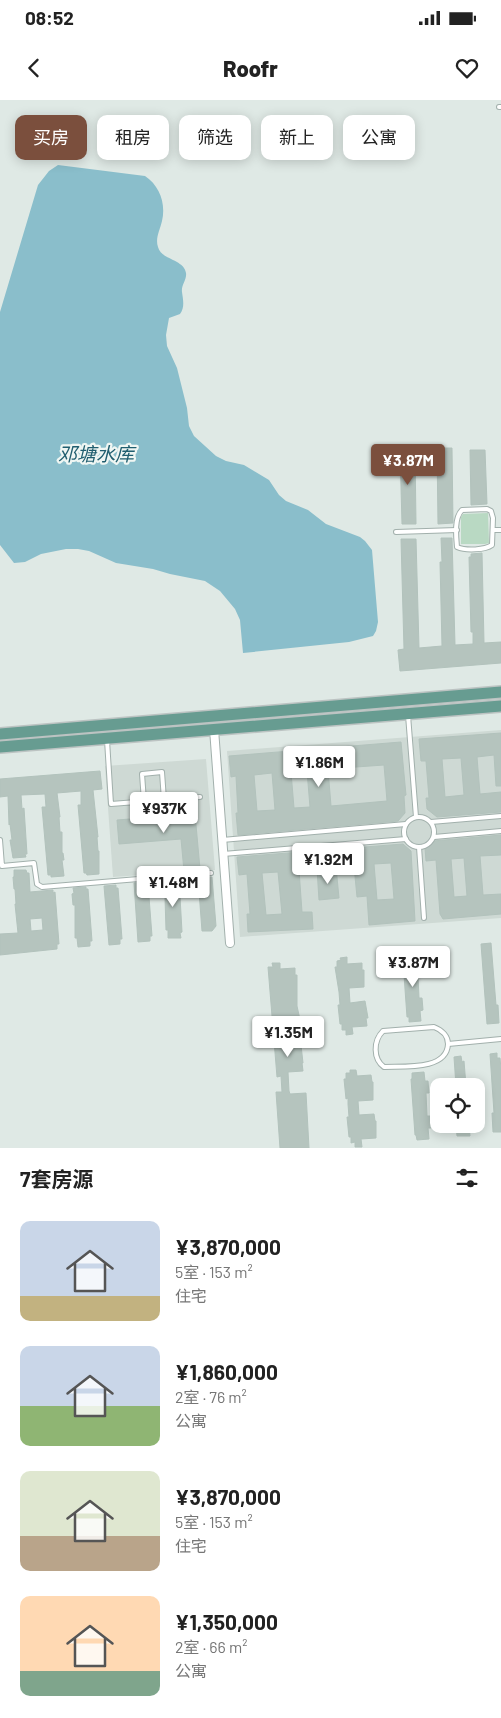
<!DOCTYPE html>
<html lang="zh">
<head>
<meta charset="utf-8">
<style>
	:root { --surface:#fff; --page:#f6f6f6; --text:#222; --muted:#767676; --accent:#7b4f3d }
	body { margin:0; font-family:Barlow,"Noto Sans SC",sans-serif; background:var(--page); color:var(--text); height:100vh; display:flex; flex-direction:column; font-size:19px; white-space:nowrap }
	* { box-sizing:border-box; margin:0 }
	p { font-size:16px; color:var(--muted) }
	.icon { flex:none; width:28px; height:28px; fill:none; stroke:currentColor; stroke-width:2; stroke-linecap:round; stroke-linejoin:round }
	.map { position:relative; height:1048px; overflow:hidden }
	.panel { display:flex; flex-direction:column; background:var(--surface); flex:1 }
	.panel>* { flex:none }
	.top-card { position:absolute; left:15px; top:15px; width:471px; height:45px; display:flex; gap:10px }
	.controls { position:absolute; left:430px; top:978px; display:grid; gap:10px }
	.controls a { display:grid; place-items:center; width:55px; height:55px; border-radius:10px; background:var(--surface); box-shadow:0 2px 12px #0003; font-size:25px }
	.price { position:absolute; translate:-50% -42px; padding:0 11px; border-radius:5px; background:#fff; color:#222; font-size:16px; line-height:32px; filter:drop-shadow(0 1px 2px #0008) }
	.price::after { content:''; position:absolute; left:50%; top:30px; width:15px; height:11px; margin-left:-8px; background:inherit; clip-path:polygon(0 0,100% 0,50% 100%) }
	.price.on { background:var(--accent); color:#fff }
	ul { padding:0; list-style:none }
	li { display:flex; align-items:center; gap:15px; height:125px; padding:0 20px }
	li span { display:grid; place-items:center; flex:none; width:140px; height:100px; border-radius:10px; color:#555 }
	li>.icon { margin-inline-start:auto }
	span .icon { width:60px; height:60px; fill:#fffc; stroke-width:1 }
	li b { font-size:21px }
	h2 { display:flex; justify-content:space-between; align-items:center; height:60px; padding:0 20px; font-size:21px }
	.tag { padding:0 18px; border-radius:10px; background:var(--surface); box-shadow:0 2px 12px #0003; font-size:18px; line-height:45px }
	.tag.on { background:var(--accent); color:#fff }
	.status { display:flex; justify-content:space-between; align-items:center; height:35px; padding:0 25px; background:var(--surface); direction:ltr }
	.status svg { height:14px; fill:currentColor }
	header { display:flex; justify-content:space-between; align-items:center; height:65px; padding:0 20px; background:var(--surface); font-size:22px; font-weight:800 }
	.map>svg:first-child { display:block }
	.built { fill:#ced9d4 }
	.green { fill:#b9d9c3 }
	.water { fill:#8abecb }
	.building { fill:#b5c4be; stroke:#b2c2bc; fill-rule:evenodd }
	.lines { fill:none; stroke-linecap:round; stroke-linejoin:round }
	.service-casing { stroke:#a2b0ac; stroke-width:6 }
	.minor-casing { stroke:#a2b0ac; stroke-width:10 }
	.primary-casing { stroke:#bcc3c2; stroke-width:14 }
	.service { stroke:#fff; stroke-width:4 }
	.minor { stroke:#fff; stroke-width:8 }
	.primary { stroke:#679c91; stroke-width:11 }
	.labels { text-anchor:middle; stroke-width:4.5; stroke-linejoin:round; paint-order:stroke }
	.water-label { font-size:19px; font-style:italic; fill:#205e6f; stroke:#eff6f3 }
</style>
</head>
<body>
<div class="status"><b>08:52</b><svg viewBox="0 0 49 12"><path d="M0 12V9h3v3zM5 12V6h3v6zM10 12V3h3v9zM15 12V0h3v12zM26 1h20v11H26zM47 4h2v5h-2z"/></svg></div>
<header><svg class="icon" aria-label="back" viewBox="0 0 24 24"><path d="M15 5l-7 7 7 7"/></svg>Roofr<svg class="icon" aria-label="heart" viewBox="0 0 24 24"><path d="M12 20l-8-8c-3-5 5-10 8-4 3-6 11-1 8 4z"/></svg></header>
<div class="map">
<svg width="501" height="1048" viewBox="0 0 501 1048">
	<rect width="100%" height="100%" fill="#dfe9e5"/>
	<g class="built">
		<path d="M501,630v188l-261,19 -13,-186z"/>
		<path d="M206,659l9,111 -102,7 -8,-111z"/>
	</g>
	<path class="green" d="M488,413l1,30 -4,1h-24v-27l2,-3z"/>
	<path class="water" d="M58,65l87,11c15,10 21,28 17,45 -2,9 -7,17 -4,26 3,13 26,12 28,26 1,7 -5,12 -4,19 1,8 3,15 -2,22l-11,4 -3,17 1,11 10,22 10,40 2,18 5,10 22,20 10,5 18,4 25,15 10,15 7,6 22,9 18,14 34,13 5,4 7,9 6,72 -2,9 -3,5 -24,6 -106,11 -3,-33 -5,-11 -15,-18 -15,-10 -35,-7 -17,-5 -37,-6 -27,-12 -11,-2h-12l-25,5 -16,8 -11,1 -14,-18v-233l38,-127 11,-14z"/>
	<g class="building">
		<path d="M437,348h15l1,75 -15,1z"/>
		<path d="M400,349h15l1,75h-14z"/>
		<path d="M470,350h15l2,54 -16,1z"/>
		<path d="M441,438h11l3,107 18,-1v-12h-2l-2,-75h2v-3l11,-1 2,90 17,-1v21l-101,8 -2,-21 6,-1 -3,-110h15l3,109 23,-2 -2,-84h2z"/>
		<path d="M501,633v53h-5l-2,-31 -17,2 3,37 21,-2v20l-64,5 -10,-8 -1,-11h3l-3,-37h-5l-2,-22zM461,658l3,37 -19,2 -3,-38z"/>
		<path d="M401,642l5,53 -2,1 1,17 -7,8 -160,14 -2,-22h2l-2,-37 -5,1 -2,-21zM384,665l3,36 -56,5 -3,-37zM307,671l3,36 -16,1 -3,-36zM272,673l3,37 -18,1 -3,-36z"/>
		<path d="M100,671l2,18 -9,1 5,47h-1l1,14h1v23l-12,1 -1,-2h-2l-6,-68h3v-14l-24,2 3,24h-1l1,15h2v21h1l1,7h-2l2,16 -13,1v-2h-3l-6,-68h4l-1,-13 -24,1 1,14 2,-1 3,46h-2l1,3 -13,1 -3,-18h2l-2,-16 -1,1 -1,-29 -8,1v-18z"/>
		<path d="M195,714l5,55 -16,2 -3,-32 -62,5 -2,-24z"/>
		<path d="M501,735v20l-21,1 3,39 18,-1v20l-58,5 -3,-5 -4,-54 -10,1 -1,-13 8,-7zM464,758l3,38 -13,1 -3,-38z"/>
		<path d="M403,744l8,7 4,70 -46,4 -2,-29 -10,1 -3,-31 -18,1 3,31 -20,2 -2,-31 -18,1 3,42h10l1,17 -65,3 -1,-18h3l-3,-40 -8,1 -2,-18zM391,763l3,36 -17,1 -3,-36zM278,772l4,42 -16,1 -4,-42z"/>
		<path d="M14,770h12l1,3h2l1,19 23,-2v3l2,-1 4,52h-2v5l-57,6v-21l18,-1 -3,-29h1l-1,-15h-1l-1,-12h1zM42,818l1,12 -12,1 -1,-12z"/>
		<path d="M212,777l4,49 -4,5h-10l-4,-53z"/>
		<path d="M179,779l3,53 -2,1 1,5h-13v-8h-2l-1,-33h-1l-1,-12h2l-1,-4z"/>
		<path d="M146,782v2h2l4,52h-2v5l-12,1 -4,-59z"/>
		<path d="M116,785v3h2l4,51h-2v5l-11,1 -5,-59z"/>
		<path d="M86,787v2h2l4,52h-2v5l-12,1 -1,-9h-2v-33h-2l-1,-11 2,-1 -1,-5z"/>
		<path d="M491,843l5,62h2l1,18 -12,1 -6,-80z"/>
		<path d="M416,854l1,9h3l1,13h-3l1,22h3l1,12 -3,1 1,10 -12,1v-5h-2l-4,-56h2l-1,-6z"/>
		<path d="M347,857v7l15,-1v7h2v17l-15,1 1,15 15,-2 3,17h-2l1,8 -15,1 1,7 -7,1v-5h-4v-6h-2l-2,-19h2l-1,-13 -4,-25h2v-6l4,-1 -1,-2z"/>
		<path d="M272,863h8v6l15,-1v7h2v31l4,18 -2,1 1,7 -15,1 1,13 15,-1 2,18h-1l1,8 -15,1 1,19 1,3 16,-1 3,55h-29l-4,-56h6l-1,-16 -4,1 -9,-110h5z"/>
		<path d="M497,953v5h3l1,11v63h-8l-1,-19h2l-4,-59z"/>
		<path d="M461,956l1,6 2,-1 2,25h-10l-2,-29z"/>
		<path d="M350,970h6l1,6 14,-1 1,7h1v18l-15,1 1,14 15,-1 1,7h1v17l-15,1 1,8h-7v-5l-4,1v-6h-2l-2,-20h2l-1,-13v-6l-2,1 -2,-20h2v-6h4z"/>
		<path d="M424,972l1,9h3l1,12h-3l1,23h3l1,12h-3l1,11 -12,1 -1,-5h-1l-4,-56h1v-6z"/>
		<path d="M456,1024h13l1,12h-13z"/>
	</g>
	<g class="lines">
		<defs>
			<g id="service">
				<path d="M499,7h2"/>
				<path d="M487,409l4,2 2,7 -1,27c-7,5 -26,6 -35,2 -1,-11 -3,-29 5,-37z"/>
				<path d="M493,430h8"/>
				<path d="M396,432l61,-2"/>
				<path d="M408,615l8,102"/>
				<path d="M107,640l4,64 89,-7"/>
				<path d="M144,701l-2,-27 20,-2 2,28"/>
				<circle cx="419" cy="732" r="15"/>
				<path d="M431,722l70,-6"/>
				<path d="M434,737l67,-6"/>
				<path d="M0,740l2,26 32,-3 3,21 5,3 169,-14"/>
				<path d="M222,740l184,-16"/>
				<path d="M419,747l5,71"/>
				<path d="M223,754l183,-15"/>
				<path d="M434,927c8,3 14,9 14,17 -1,27 -46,22 -64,23 -11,-8 -11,-26 -1,-36z"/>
				<path d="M448,944l53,-5"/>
			</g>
			<path id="minor" d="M214,629l16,214"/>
			<g id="primary">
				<path d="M0,634l501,-42"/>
				<path d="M0,647l501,-41"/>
			</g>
		</defs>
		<use href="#service" class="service-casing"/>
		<use href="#minor" class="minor-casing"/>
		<use href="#primary" class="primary-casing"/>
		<use href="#service" class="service"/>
		<use href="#minor" class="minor"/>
		<use href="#primary" class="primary"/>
	</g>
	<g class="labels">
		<g class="water-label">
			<text x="96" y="361">邓塘水库</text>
		</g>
	</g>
</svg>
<div class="controls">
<a><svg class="icon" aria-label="locate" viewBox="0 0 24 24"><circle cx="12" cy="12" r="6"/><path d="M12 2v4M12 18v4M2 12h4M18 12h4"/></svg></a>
</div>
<b class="price on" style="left:408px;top:386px">¥3.87M</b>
<b class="price" style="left:319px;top:688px">¥1.86M</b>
<b class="price" style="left:164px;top:734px">¥937K</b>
<b class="price" style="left:328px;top:785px">¥1.92M</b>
<b class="price" style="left:173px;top:808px">¥1.48M</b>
<b class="price" style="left:413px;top:888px">¥3.87M</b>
<b class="price" style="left:288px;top:958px">¥1.35M</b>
<div class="top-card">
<a class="tag on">买房</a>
<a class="tag">租房</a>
<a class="tag">筛选</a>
<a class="tag">新上</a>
<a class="tag">公寓</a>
</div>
</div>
<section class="panel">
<h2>7套房源<svg class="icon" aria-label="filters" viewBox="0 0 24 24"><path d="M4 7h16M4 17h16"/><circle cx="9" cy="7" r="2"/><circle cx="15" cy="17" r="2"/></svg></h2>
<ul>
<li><span style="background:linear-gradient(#c9d6e8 75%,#c2b280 0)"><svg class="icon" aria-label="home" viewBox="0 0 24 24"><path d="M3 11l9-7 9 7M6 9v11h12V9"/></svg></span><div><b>¥3,870,000</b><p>5室 · 153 m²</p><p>住宅</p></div></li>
<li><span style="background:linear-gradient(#c9d6e8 60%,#8fb573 0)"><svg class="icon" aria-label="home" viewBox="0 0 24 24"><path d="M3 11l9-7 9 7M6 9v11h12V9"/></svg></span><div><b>¥1,860,000</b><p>2室 · 76 m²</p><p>公寓</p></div></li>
<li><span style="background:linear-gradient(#dfe7d0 65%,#b9a48a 0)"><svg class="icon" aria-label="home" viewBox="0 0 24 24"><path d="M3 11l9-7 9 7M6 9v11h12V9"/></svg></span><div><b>¥3,870,000</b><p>5室 · 153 m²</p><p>住宅</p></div></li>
<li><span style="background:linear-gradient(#ffd9b3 75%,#7fa58c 0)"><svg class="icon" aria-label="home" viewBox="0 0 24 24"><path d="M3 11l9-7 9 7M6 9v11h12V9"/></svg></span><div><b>¥1,350,000</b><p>2室 · 66 m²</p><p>公寓</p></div></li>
</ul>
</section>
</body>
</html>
